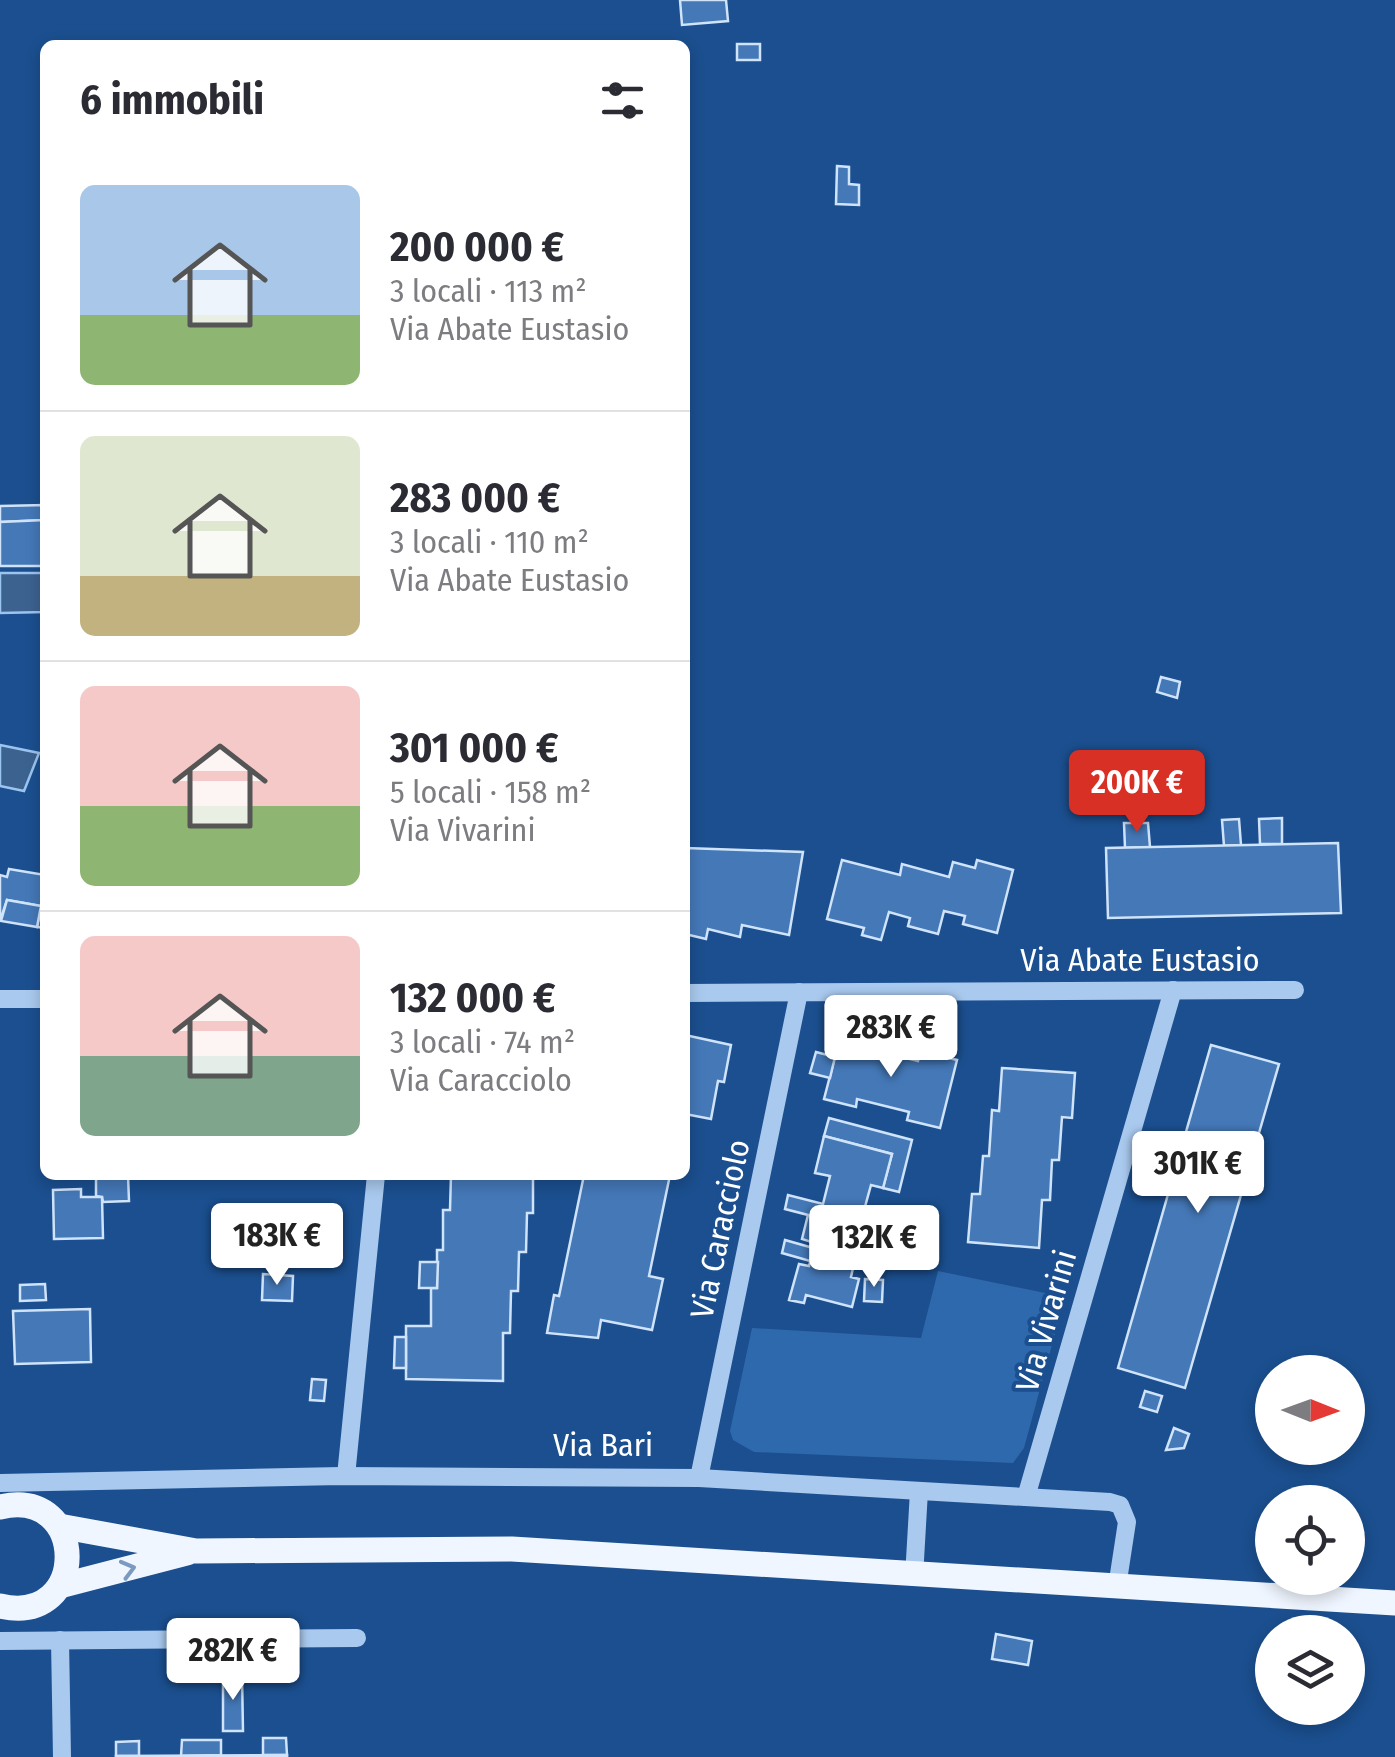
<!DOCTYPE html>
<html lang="it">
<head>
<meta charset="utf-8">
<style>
	:root { --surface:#fff; --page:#f7f7f7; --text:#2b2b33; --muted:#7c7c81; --line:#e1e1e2; --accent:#d93025 }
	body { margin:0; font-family:"Fira Sans Condensed",sans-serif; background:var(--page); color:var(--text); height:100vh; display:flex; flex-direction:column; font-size:38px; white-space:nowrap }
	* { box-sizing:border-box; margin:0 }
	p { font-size:32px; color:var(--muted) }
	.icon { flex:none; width:55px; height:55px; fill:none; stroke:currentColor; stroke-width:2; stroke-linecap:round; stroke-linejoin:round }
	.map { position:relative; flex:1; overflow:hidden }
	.drawer { position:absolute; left:40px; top:40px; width:650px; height:1140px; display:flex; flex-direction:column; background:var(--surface); border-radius:15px; box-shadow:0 5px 15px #0003 }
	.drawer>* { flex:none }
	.needle { width:65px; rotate:91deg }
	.fabs { position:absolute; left:1255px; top:1355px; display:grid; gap:20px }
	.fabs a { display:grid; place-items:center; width:110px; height:110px; border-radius:50%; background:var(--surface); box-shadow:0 5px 15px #0003; font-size:50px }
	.price { position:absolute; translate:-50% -85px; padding:0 22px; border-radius:10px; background:#fff; color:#222; font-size:32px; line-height:65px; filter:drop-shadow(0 2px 5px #0008) }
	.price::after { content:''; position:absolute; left:50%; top:60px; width:30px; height:22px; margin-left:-15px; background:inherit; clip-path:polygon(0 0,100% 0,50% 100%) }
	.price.current { background:var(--accent); color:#fff }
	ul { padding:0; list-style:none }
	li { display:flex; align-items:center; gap:30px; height:250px; padding:0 40px }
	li+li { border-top:2px solid var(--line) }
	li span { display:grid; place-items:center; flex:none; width:280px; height:200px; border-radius:15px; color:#555 }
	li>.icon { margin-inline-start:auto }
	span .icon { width:120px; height:120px; fill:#fffc; stroke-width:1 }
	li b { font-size:42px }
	h2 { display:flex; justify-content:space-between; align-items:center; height:120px; padding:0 40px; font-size:42px }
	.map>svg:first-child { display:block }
	.green { fill:#2e69ad }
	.water { fill:#3c6290; stroke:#9cc4f0; stroke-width:2.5 }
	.building { fill:#4478b7; stroke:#cfe3fa; stroke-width:2.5 }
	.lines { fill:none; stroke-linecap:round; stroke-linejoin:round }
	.minor { stroke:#a9c9ee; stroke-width:18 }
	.major { stroke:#f0f6ff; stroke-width:25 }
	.oneway { stroke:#7b9ac1 }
	.labels { text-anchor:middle; stroke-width:8; stroke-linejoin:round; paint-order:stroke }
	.street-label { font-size:32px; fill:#fff; stroke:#1b4f8f }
</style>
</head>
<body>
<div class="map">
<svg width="1395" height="1757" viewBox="0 0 1395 1757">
	<rect width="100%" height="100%" fill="#1b4f8f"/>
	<path class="green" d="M938,1271l127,26 -41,151 -11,15 -259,-11 -21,-12 -3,-9 22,-103 169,10z"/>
	<g class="water">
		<path d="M0,573h45v39l-45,1z"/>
		<path d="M0,745l39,8 -15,38 -24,-5z"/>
	</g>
	<g class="building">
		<path d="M680,0h46l2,21 -46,4z"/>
		<rect x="737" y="44" width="23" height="16"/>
		<path d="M837,166l12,1v17l10,1v20l-23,-1z"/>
		<path d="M45,505v15l-45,2v-16z"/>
		<path d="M45,520v46h-45v-44z"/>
		<path d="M1161,677l19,5 -3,16 -20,-6z"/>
		<path d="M1282,818v26h-22l-1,-25z"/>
		<path d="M1239,819l2,26 -17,1 -2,-26z"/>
		<path d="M1124,823h24l2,24 -25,1z"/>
		<path d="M1338,843l3,70 -233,5 -2,-70z"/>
		<path d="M685,848l118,4 -14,83 -47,-10 -2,12 -32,-8 -2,10 -21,-5z"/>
		<path d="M842,860l58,15 2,-11 47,13 4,-15 22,6 2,-8 36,10 -16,63 -34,-9 2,-8 -21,-5 -6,23 -30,-8 2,-8 -21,-6 -8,28 -19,-5 2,-7 -37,-9z"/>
		<path d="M9,869l36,6v53l-8,-1 4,-21 -34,-6 -7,21v-46l7,2z"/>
		<path d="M7,900l34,6 -4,21 -36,-6z"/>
		<path d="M841,1034l39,9 -2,8 40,10 3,-10 36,9 -17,68 -33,-8 2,-8 -52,-13 -1,8 -32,-8z"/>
		<path d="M685,1035l46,10 -7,37 -6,-1 -7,38 -26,-5z"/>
		<path d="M1211,1045l68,19 -94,324 -67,-20z"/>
		<path d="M816,1052l19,5 -5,21 -20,-5z"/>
		<path d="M1002,1068l73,5 -3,45 -10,-1 -3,43h-7l-2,40h-8l-3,48 -71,-6 4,-48h8l3,-38h6l3,-46 7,1z"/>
		<path d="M829,1118l83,22 -13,52 -16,-4 9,-34 -68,-18z"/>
		<path d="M824,1136l68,18 -9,34 -12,-3 -11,40 13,4 -8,28 -9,-2 -5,22 8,2 -7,28 -46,-12 -2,8 -15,-3 10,-36 10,2 6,-23 -13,-4 6,-24 -23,-6 3,-14 35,9 7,-28 -15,-3z"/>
		<path d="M96,1175h32l1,26 -26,1 -1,-5 -6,-1z"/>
		<path d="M451,1175h82v38h-6l-1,39h-7l-1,39h-7l-1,42h-7v48l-97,-2v-53h25v-38h6v-38h6v-40h7z"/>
		<path d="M584,1175h86l-21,101 14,3 -11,51 -51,-10 -3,18 -51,-5 7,-38 5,1z"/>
		<path d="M81,1189v8h21l1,41 -49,1 -1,-49z"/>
		<path d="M785,1240l28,8 -3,13 -28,-8z"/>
		<path d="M420,1262h18l-1,26h-18z"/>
		<path d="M263,1274l30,2 -1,25 -30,-1z"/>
		<path d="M865,1279l18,1 -1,22 -18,-1z"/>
		<path d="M45,1284l1,16 -26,1v-16z"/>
		<path d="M90,1309l1,53 -76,2 -2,-53z"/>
		<path d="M395,1337h11v31h-12z"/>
		<path d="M312,1379l14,1 -2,21 -14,-1z"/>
		<path d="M1145,1391l17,5 -5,16 -17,-5z"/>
		<path d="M1174,1428l15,6 -5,14 -18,2z"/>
		<path d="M996,1634l36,7 -4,24 -36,-6z"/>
		<path d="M223,1675h19l1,56h-20z"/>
		<path d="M263,1738h23l1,17h-24z"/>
		<path d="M182,1740h39v15l-40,1z"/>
		<path d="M139,1741v15h-23v-14z"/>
		<path d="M287,1755v2h-171v-1z"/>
	</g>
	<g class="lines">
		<g class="minor">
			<path d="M685,993l610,-3"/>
			<path d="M0,999h45"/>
			<path d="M346,1476l30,-301"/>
			<path d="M699,1478l100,-486"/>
			<path d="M0,1483l341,-7 358,2 411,24 10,3 7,17 -10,65"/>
			<path d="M1026,1497l147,-507"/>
			<path d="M914,1577l5,-86"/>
			<path d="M60,1640l2,117"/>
			<path d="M0,1641l357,-3"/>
		</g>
		<g class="major">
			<path d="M0,1507c89,-21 90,120 0,99"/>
			<path d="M59,1526l137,25 316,-2 883,54"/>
			<path d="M60,1586l127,-33"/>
		</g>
	</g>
	<defs><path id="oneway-chevron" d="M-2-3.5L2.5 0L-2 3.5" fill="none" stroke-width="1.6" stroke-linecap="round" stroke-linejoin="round" transform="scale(2.5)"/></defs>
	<use class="oneway" href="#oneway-chevron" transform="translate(128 1569) rotate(-15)"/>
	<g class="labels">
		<g class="street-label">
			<text x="1140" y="971">Via Abate Eustasio</text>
			<text transform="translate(720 1229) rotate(-78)" y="11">Via Caracciolo</text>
			<text transform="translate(1046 1321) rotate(-74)" y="11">Via Vivarini</text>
			<text x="603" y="1456">Via Bari</text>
		</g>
	</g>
</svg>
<div class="fabs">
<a><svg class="needle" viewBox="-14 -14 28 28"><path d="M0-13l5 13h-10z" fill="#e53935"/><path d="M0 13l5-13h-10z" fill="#7c7c81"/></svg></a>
<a><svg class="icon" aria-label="locate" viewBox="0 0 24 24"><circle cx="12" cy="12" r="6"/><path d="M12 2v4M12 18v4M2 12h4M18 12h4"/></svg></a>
<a><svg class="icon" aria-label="layers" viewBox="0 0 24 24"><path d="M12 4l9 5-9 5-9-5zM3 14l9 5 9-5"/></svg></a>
</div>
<b class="price current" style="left:1137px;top:835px">200K €</b>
<b class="price" style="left:891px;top:1080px">283K €</b>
<b class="price" style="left:1198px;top:1216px">301K €</b>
<b class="price" style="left:277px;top:1288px">183K €</b>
<b class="price" style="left:874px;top:1290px">132K €</b>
<b class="price" style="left:233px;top:1703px">282K €</b>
<section class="drawer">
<h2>6 immobili<svg class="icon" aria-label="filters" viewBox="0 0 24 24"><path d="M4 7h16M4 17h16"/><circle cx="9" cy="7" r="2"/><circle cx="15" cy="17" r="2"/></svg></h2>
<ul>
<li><span style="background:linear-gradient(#a9c7e8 65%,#8fb573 0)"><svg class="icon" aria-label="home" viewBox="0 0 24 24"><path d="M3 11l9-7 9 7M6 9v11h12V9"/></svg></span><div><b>200 000 €</b><p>3 locali · 113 m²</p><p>Via Abate Eustasio</p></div></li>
<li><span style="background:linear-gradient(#dfe7d0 70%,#c2b280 0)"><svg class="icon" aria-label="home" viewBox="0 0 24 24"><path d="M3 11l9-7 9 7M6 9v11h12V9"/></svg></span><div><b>283 000 €</b><p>3 locali · 110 m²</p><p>Via Abate Eustasio</p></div></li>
<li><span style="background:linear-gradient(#f6c9c9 60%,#8fb573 0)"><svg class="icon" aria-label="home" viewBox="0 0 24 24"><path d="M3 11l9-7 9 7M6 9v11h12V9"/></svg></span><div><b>301 000 €</b><p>5 locali · 158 m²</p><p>Via Vivarini</p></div></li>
<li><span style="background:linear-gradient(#f6c9c9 60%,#7fa58c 0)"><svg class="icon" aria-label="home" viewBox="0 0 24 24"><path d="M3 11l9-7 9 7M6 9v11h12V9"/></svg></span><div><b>132 000 €</b><p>3 locali · 74 m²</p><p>Via Caracciolo</p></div></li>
</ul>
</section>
</div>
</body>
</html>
